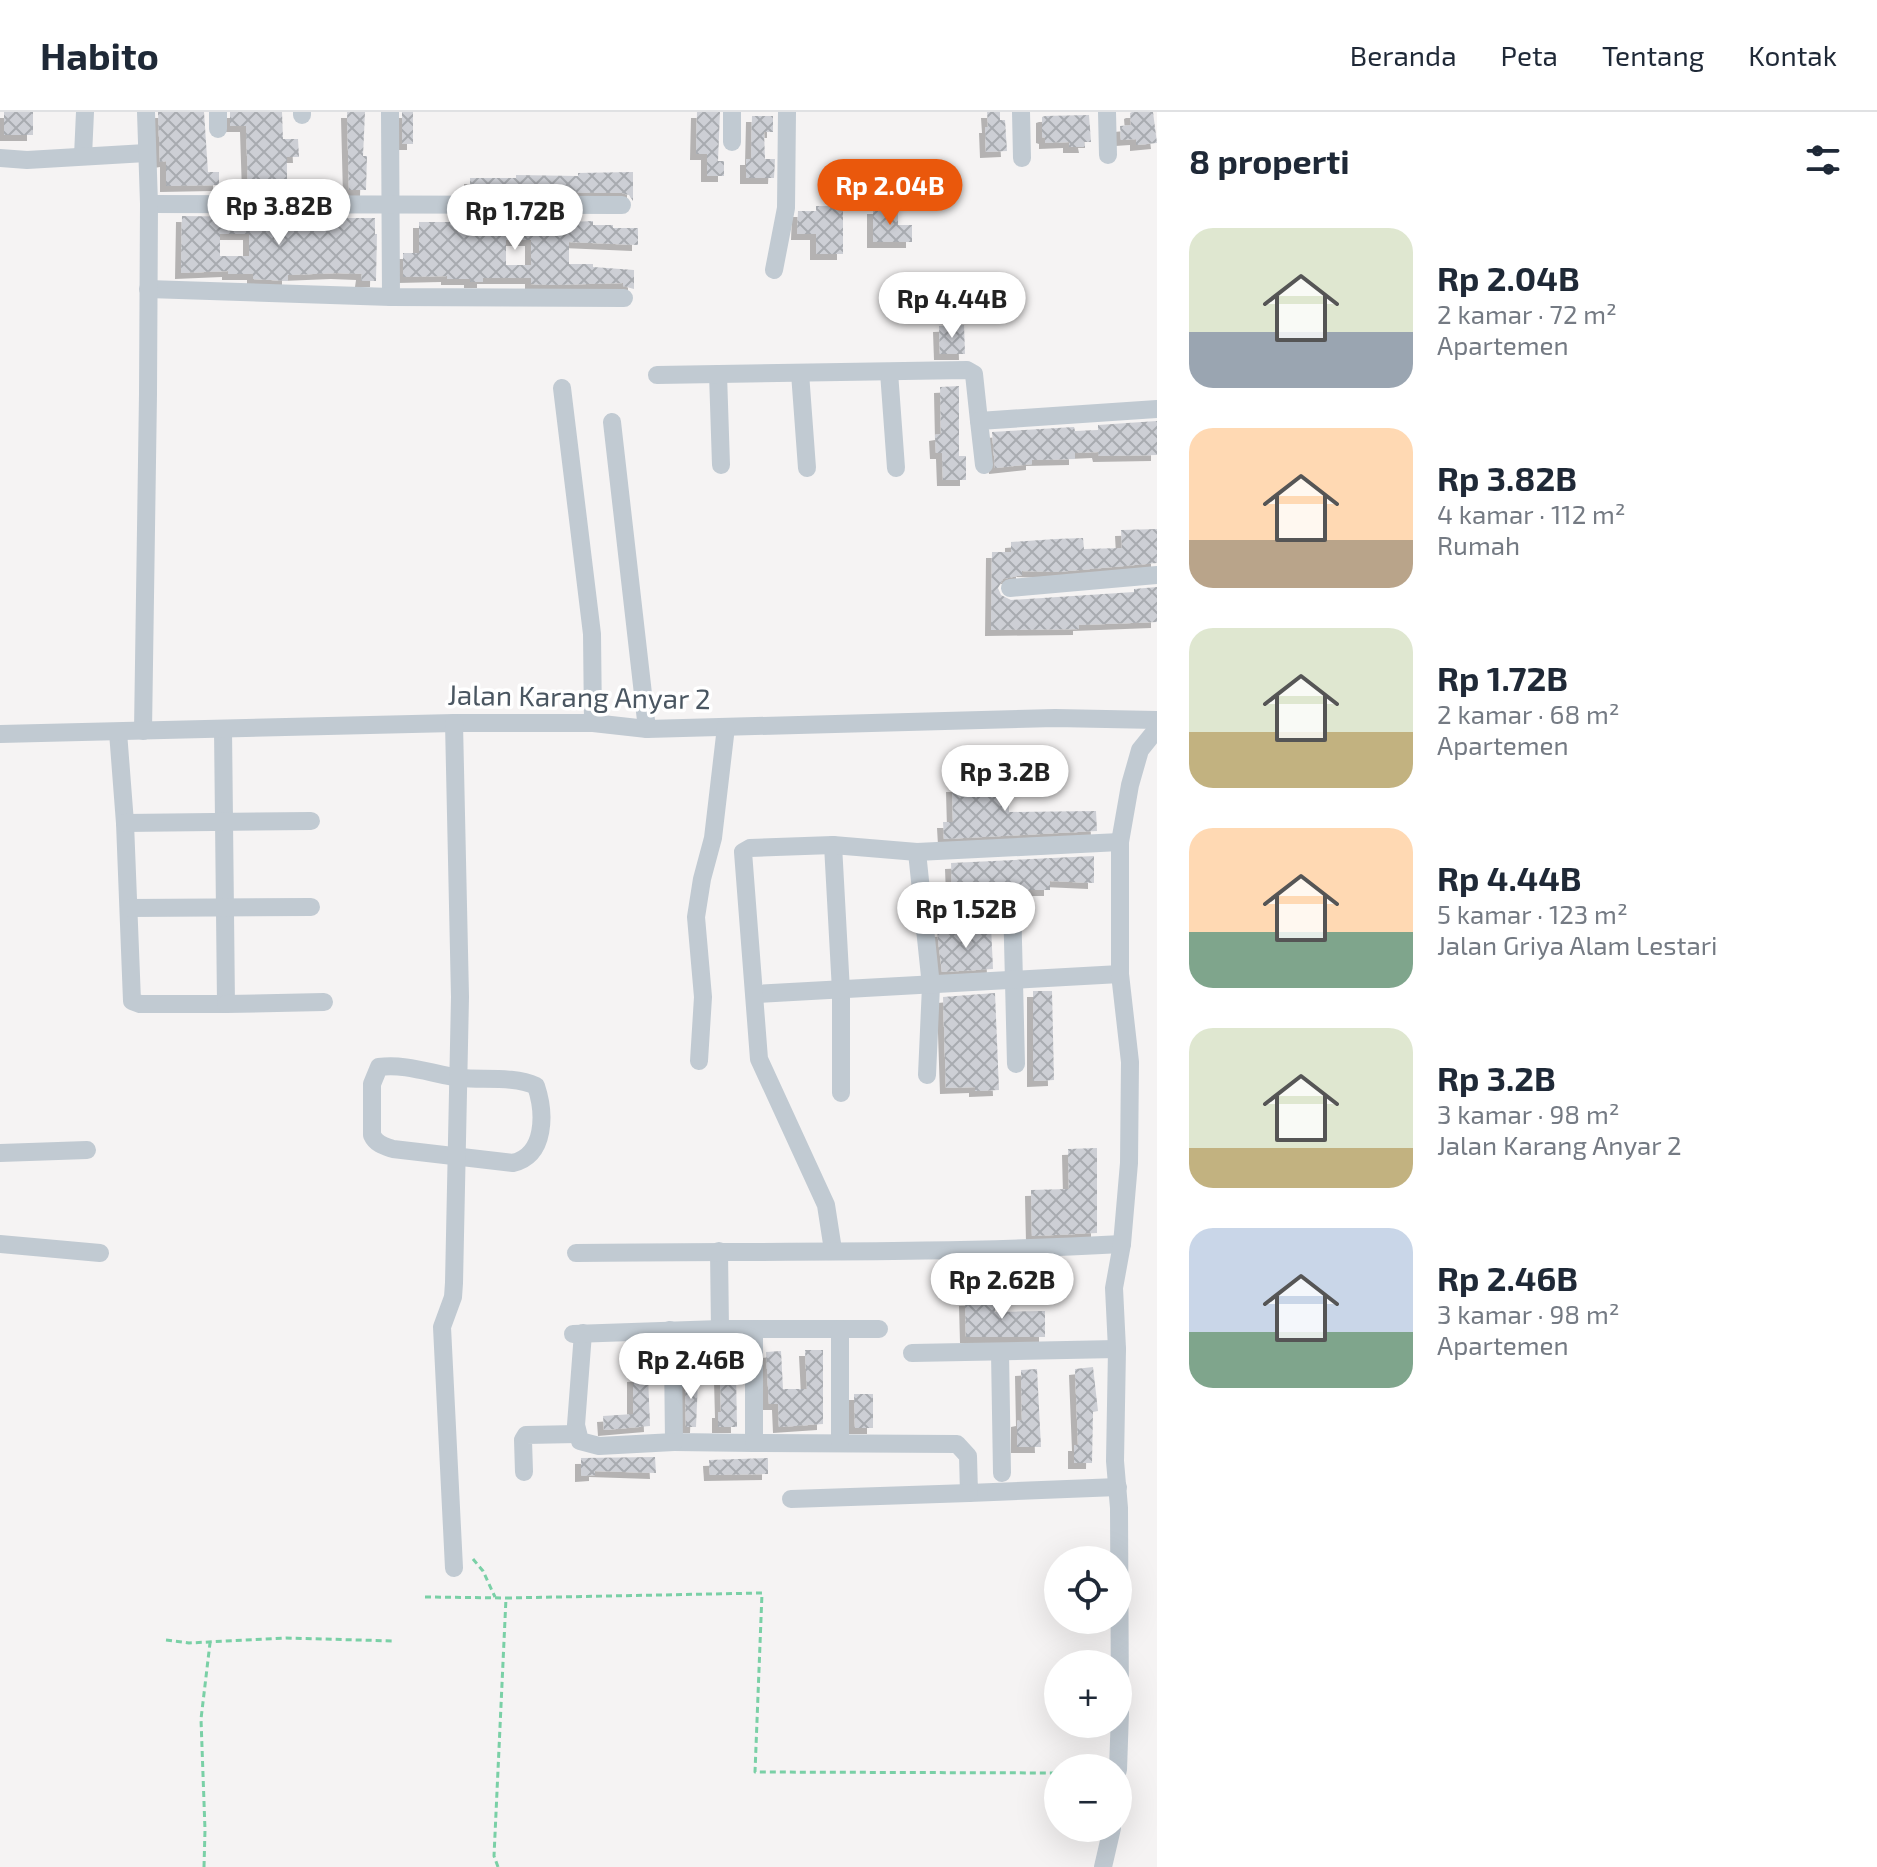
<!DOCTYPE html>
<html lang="id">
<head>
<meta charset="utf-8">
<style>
	:root { --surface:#fff; --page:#f2f2f3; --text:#1f2937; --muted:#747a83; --line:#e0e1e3; --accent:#ea580c }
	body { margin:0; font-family:"Exo 2",sans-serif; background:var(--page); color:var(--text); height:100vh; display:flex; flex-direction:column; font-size:30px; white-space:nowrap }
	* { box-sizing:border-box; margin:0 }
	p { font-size:26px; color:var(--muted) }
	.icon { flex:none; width:44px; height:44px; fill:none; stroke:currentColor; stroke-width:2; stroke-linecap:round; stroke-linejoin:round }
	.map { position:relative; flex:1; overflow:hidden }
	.details { display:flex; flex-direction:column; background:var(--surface); width:720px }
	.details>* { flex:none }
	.buttons { position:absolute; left:1044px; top:1434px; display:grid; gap:16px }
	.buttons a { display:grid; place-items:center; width:88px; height:88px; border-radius:50%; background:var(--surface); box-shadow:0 8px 32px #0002; font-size:40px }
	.price { position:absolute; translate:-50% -68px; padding:0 18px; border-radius:28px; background:#fff; color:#222; font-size:26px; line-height:52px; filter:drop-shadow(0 2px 4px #0008) }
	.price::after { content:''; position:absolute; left:50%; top:48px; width:24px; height:18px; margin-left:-12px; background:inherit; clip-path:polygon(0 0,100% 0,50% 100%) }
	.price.on { background:var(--accent); color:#fff }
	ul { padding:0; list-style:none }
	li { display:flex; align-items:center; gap:24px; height:200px; padding:0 32px }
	li span { display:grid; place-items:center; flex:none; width:224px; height:160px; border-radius:24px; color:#555 }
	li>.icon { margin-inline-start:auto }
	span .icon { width:96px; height:96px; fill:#fffc; stroke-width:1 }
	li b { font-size:34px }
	h2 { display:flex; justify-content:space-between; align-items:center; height:96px; padding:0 32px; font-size:34px }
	header { display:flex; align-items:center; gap:48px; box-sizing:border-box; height:112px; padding:0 40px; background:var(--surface); border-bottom:2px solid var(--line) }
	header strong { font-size:38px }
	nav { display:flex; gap:44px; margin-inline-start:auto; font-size:28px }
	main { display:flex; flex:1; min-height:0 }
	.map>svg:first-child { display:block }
	.building { fill:url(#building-cross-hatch); fill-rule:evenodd; filter:url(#shadow) }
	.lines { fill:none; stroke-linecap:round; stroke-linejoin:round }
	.path { stroke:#7ad0a6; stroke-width:3; stroke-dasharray:6 4; stroke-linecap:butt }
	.minor { stroke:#c1cad2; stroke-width:18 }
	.labels { text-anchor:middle; stroke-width:7; stroke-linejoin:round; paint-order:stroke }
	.street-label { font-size:28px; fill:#4a5661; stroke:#fff }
</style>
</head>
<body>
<header>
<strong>Habito</strong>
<nav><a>Beranda</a><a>Peta</a><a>Tentang</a><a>Kontak</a></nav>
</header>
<main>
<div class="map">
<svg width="1157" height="1755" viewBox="0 0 1157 1755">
	<defs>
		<pattern id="building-cross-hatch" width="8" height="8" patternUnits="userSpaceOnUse" patternTransform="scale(2)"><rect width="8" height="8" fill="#cdcfd5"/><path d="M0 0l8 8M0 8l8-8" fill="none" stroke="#a8abb0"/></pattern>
		<filter id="shadow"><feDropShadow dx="-6" dy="6" stdDeviation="0" flood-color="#0004"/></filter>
	</defs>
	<rect width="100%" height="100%" fill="#f5f3f3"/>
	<g class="building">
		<rect x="4" y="0" width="29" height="23"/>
		<path d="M158,0h46l4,60h11v13l-53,1v-25l-6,1z"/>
		<path d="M230,0h52l1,27h15l1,18h-12v24h-24v5h-15l-2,-60h-16z"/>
		<path d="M347,0h18l-2,44h4l-1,34h-17z"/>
		<rect x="402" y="0" width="11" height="32"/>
		<path d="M697,0h23l-2,49h6v15h-17v-22h-11z"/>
		<path d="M987,0h13v8h5l2,31 -21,1 -1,-25h3z"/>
		<path d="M1132,0h21l4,31 -21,2v-6l-15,1 -1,-14 11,-1 -1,-12z"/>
		<path d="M1089,3l2,27h-7l1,5h-16v-5l-24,1v-5l-3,-1v-20l3,-1z"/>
		<path d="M752,4h21v16h-9l1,27h10l-1,19h-28v-19h5z"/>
		<path d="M633,60v29l-4,-6 -7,-2 -152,-1v-14h46v-3l62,1v-3z"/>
		<path d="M816,94h27v48h-27v-20h-19l1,-23h18z"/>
		<path d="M873,96h25v17h14v17h-39z"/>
		<path d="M182,104l86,1v5h49l20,-2v-2h38v16h2l-1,47h-15l1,-7 -25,-1 -49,2v6l-35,-2v-5h-25v-3l-47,2zM220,122h29v22h-29z"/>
		<path d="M469,105h18v4l40,-2v9l25,-1v-8l17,-1v4l24,-1v4h20v3h25v17l-69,-3v22h24v3l41,3v19l-11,-3v-3l-72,2 -20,-1v-6h-48v4h-13v-3h-23v-3l-44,1v-24h16v-31h50zM506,128h25v25h-25z"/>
		<path d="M964,213l1,29h-25l-1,-28z"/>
		<path d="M959,274v70h7v24h-23l-1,-27h-6l-1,-18 6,-1 -1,-47z"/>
		<path d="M1157,309v34l-58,1 -1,-4 -23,1v6l-43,1v4l-37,4 -3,-36 82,-5 1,4 23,-1v-5z"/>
		<path d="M1157,417v34l-100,9 -35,-1v4l-19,4 -5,9 3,7 10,5 123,-8v-3l23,-2v35l-78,3v4l-88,1 1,-78h19v-10l45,-3 27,-1 1,11 38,-1 -1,-18z"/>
		<path d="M983,657h25l1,43 87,-1 1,20 -153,8 -1,-17h10l-1,-36h20v-9h11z"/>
		<path d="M1094,744v27l-44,-2v9h-30v-2l-46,5v-5l-22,1 -1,-26z"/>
		<path d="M991,814l2,43 -51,3 -5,-41 37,-1v-3z"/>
		<path d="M1033,879h19l2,89 -21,1z"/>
		<path d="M995,881l4,97 -24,1v-4l-29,1 -3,-91z"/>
		<path d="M1097,1036v85l-65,3 -1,-46 38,-1 -1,-40z"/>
		<path d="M995,1187v13l50,-1v26h-79l-1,-37z"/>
		<path d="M805,1238h18v74l-44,3 -1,-23h-9l-3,-52 15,-1 2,38h24z"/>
		<path d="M1093,1255l5,44 -5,1 -1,51h-18v-18h4l-3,-76z"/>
		<path d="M1037,1257l4,78h-24v-26l5,-1 -1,-50z"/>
		<path d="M736,1261l1,54h-19v-15h3l-1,-38z"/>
		<path d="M648,1263l2,51 -46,4 -1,-14 30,-2v-38z"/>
		<path d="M685,1263h5v5h8l-2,47h-10z"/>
		<path d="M854,1282h19v34h-18z"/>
		<path d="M655,1345l1,16 -61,-2v4l-14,1v-18z"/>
		<path d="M768,1346v16l-58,1 -1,-15z"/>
	</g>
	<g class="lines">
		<g class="path">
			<path d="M473,1447l10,12 12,26"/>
			<path d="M425,1485l81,1"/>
			<path d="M166,1528l23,3 97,-5 109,3"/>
			<path d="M204,1755l1,-37 -4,-111 9,-76"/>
			<path d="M498,1755l-4,-11 12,-258 256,-5 -7,179 303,1"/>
		</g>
		<g class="minor">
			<path d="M302,0v3"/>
			<path d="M390,0l1,185"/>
			<path d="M1021,0l1,46"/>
			<path d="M1107,0l1,43"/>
			<path d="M218,17v-17"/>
			<path d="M732,30v-30"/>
			<path d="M83,44l2,-44"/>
			<path d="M0,46l27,2 119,-7"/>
			<path d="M149,92l473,1"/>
			<path d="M774,158l12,-62 1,-96"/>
			<path d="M148,177l243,8 233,1"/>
			<path d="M889,260l7,96"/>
			<path d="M800,261l7,95"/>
			<path d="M718,262l3,91"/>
			<path d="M657,263l310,-5 7,4 5,47"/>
			<path d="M562,276l30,246 1,89"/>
			<path d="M612,310l35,307"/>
			<path d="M984,353l-5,-44 178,-12"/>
			<path d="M1010,476l147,-13"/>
			<path d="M143,619l5,-337 1,-190 -3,-92"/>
			<path d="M118,620l7,91 7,178 8,3h86l-3,-275"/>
			<path d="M0,622l454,-11h139l54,6 408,-11 102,2"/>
			<path d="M125,711l186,-2"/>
			<path d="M833,733l8,146v102"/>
			<path d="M917,740l14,134 -4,89"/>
			<path d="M1012,788l4,164"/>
			<path d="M129,796l182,-1"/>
			<path d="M755,882l365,-20"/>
			<path d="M226,892l98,-2"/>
			<path d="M699,949l4,-64 -7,-80 6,-38 11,-41 13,-111"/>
			<path d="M379,955c27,-4 56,8 82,11 24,2 53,-2 75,8 9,27 10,69 -23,77l-120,-14c-9,-3 -17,-5 -21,-14v-51z"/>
			<path d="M0,1041l87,-3"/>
			<path d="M0,1132l100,9"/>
			<path d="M833,1138l-7,-45 -67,-146 -16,-207 7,-4 83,-3 84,7 203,-10"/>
			<path d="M719,1139l1,78h159"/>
			<path d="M576,1141c182,-2 364,1 546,-9"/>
			<path d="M670,1218l3,22 1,90 80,1v-114"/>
			<path d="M583,1221l-7,92 4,16 19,5 75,-4"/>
			<path d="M573,1222l147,-5"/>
			<path d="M1000,1240l2,121"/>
			<path d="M912,1241l205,-4"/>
			<path d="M754,1331l203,1 11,12 1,37 149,-6"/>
			<path d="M840,1331v-114"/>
			<path d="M524,1360l-1,-32 3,-5 51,-1"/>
			<path d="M791,1387l178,-6"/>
			<path d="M454,1456l-12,-241 11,-30 1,-14 6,-286 -6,-274"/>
			<path d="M1118,1658l2,-58 -1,-204 -4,-47 2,-112 -3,-61 8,-44 7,-81 1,-101 -10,-88v-132l10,-57 10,-35 17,-21"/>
			<path d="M1103,1755l9,-39"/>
		</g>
	</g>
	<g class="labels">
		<g class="street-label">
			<text transform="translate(579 585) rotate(1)" y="10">Jalan Karang Anyar 2</text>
		</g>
	</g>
</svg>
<div class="buttons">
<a><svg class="icon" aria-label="locate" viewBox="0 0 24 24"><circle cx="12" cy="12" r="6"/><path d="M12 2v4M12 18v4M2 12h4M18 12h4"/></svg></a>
<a>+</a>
<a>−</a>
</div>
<b class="price on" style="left:890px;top:115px">Rp 2.04B</b>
<b class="price" style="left:279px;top:135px">Rp 3.82B</b>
<b class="price" style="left:515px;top:140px">Rp 1.72B</b>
<b class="price" style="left:952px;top:228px">Rp 4.44B</b>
<b class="price" style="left:1005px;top:701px">Rp 3.2B</b>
<b class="price" style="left:966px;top:838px">Rp 1.52B</b>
<b class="price" style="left:1002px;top:1209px">Rp 2.62B</b>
<b class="price" style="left:691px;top:1289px">Rp 2.46B</b>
</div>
<section class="details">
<h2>8 properti<svg class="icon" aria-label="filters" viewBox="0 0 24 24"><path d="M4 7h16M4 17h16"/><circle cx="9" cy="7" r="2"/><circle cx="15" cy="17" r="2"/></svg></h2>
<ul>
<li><span style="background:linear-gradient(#dfe7d0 65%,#9aa5b1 0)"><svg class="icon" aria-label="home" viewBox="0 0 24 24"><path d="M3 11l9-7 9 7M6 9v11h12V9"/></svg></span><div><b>Rp 2.04B</b><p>2 kamar · 72 m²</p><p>Apartemen</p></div></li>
<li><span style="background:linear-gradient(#ffd9b3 70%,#b9a48a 0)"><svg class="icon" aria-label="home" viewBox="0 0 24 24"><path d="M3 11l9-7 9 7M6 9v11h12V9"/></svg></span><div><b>Rp 3.82B</b><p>4 kamar · 112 m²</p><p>Rumah</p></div></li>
<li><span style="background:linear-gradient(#dfe7d0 65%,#c2b280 0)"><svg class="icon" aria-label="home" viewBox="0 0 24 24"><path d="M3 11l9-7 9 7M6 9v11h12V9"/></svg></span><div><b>Rp 1.72B</b><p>2 kamar · 68 m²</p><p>Apartemen</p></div></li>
<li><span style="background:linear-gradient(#ffd9b3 65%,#7fa58c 0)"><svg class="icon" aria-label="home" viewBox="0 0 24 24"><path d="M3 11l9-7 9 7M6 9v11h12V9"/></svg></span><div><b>Rp 4.44B</b><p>5 kamar · 123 m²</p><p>Jalan Griya Alam Lestari</p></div></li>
<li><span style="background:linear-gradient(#dfe7d0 75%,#c2b280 0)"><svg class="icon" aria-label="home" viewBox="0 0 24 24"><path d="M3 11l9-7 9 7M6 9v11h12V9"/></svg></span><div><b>Rp 3.2B</b><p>3 kamar · 98 m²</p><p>Jalan Karang Anyar 2</p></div></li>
<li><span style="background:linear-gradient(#c9d6e8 65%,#7fa58c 0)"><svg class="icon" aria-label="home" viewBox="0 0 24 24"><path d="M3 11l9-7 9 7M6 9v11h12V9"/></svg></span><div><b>Rp 2.46B</b><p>3 kamar · 98 m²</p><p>Apartemen</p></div></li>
</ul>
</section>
</main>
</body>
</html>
